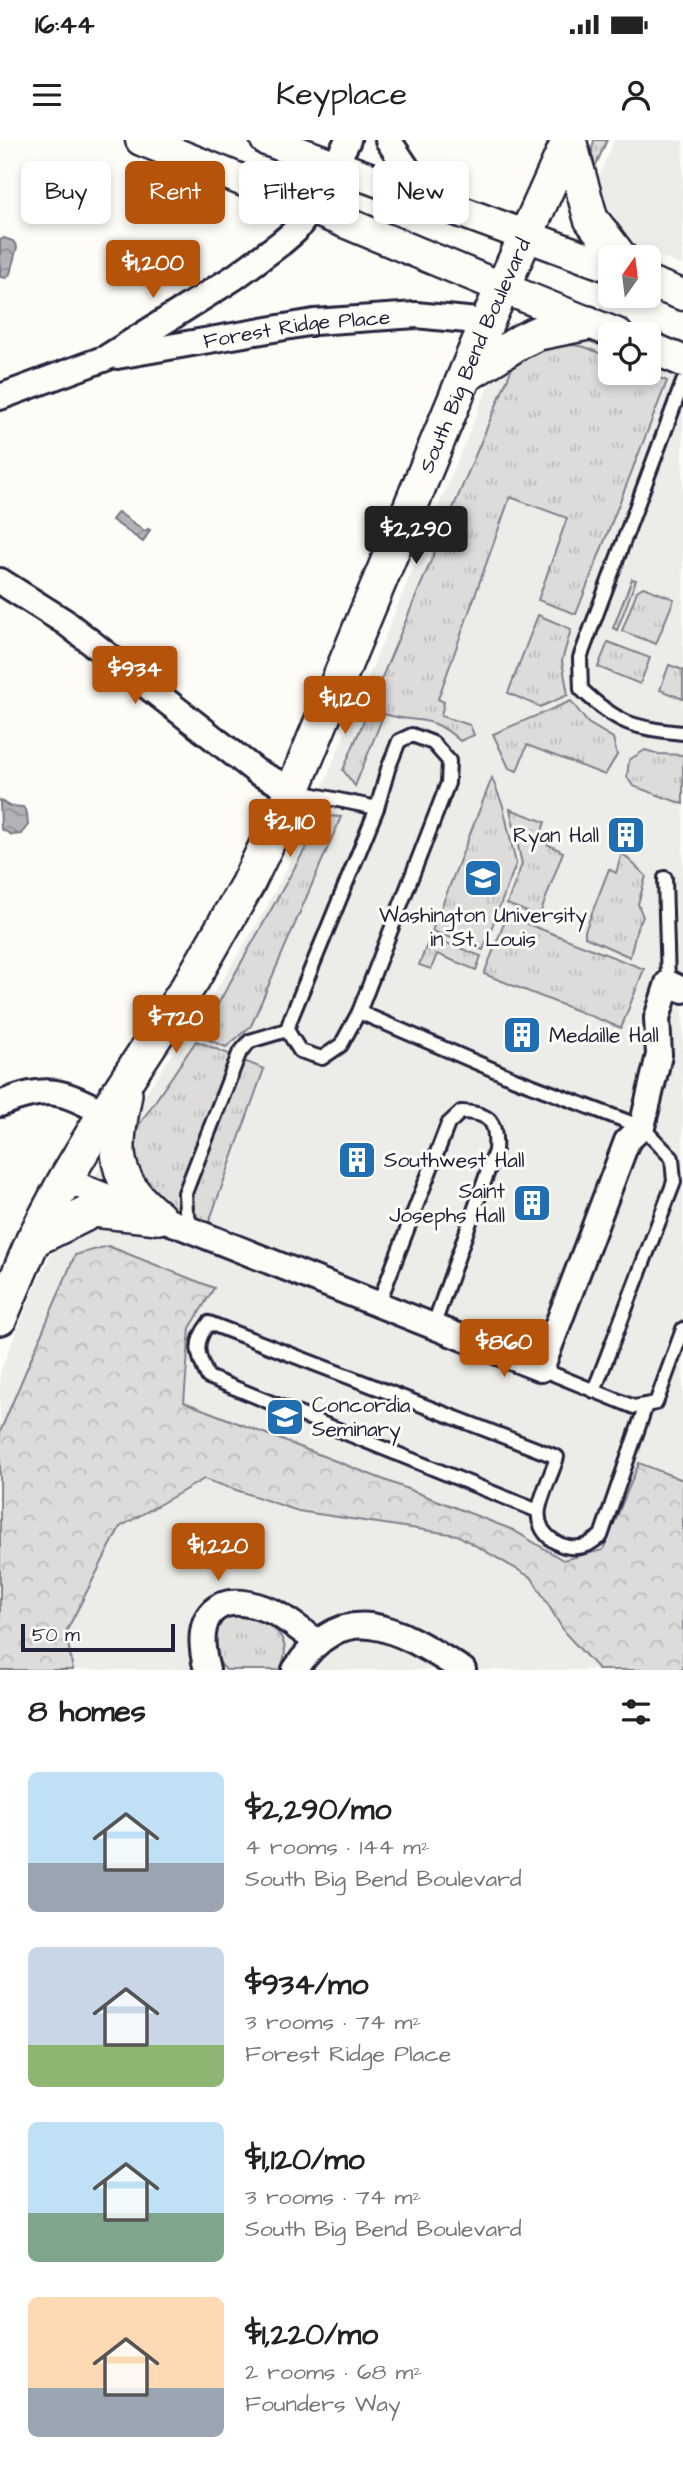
<!DOCTYPE html>
<html lang="en">
<head>
<meta charset="utf-8">
<style>
	:root { --surface:#fff; --page:#f2f2f2; --text:#222; --muted:#767676; --accent:#b45309 }
	body { margin:0; font-family:"Architects Daughter",sans-serif; background:var(--page); color:var(--text); height:100vh; display:flex; flex-direction:column; font-size:26px; white-space:nowrap }
	* { box-sizing:border-box; margin:0 }
	p { font-size:23px; color:var(--muted) }
	.icon { flex:none; width:38px; height:38px; fill:none; stroke:currentColor; stroke-width:2; stroke-linecap:round; stroke-linejoin:round }
	.map { position:relative; height:1530px; overflow:hidden }
	.drawer { display:flex; flex-direction:column; background:var(--surface); flex:1 }
	.drawer>* { flex:none }
	.top-card { position:absolute; left:21px; top:21px; width:642px; height:63px; display:flex; gap:14px }
	.needle { width:46px; rotate:14deg }
	.tools { position:absolute; left:598px; top:105px; display:grid; gap:14px }
	.tools a { display:grid; place-items:center; width:63px; height:63px; border-radius:10px; background:var(--surface); box-shadow:0 4px 10px #0003; font-size:35px }
	.scale { position:absolute; left:21px; bottom:18px; width:154px; box-sizing:border-box; padding-left:7px; border:4px solid #22223b; border-top:0; font-size:19px; line-height:24px; white-space:nowrap; color:#22223b; -webkit-text-stroke:5px #fdfcf7; paint-order:stroke }
	.price { position:absolute; translate:-50% -60px; padding:0 16px; border-radius:7px; background:var(--accent); color:#fff; font-size:23px; line-height:46px; filter:drop-shadow(0 2px 4px #0008) }
	.price::after { content:''; position:absolute; left:50%; top:42px; width:21px; height:16px; margin-left:-10px; background:inherit; clip-path:polygon(0 0,100% 0,50% 100%) }
	.price.active { background:#222; color:#fff }
	ul { padding:0; list-style:none }
	li { display:flex; align-items:center; gap:21px; height:175px; padding:0 28px }
	li span { display:grid; place-items:center; flex:none; width:196px; height:140px; border-radius:10px; color:#555 }
	li>.icon { margin-inline-start:auto }
	span .icon { width:84px; height:84px; fill:#fffc; stroke-width:1 }
	li b { font-size:30px }
	h2 { display:flex; justify-content:space-between; align-items:center; height:84px; padding:0 28px; font-size:30px }
	.tag { padding:0 24px; border-radius:10px; background:var(--surface); box-shadow:0 4px 10px #0003; font-size:24px; line-height:63px }
	.tag.active { background:var(--accent); color:#fff }
	.status { display:flex; justify-content:space-between; align-items:center; height:49px; padding:0 35px; background:var(--surface); direction:ltr }
	.status svg { height:19px; fill:currentColor }
	header { display:flex; justify-content:space-between; align-items:center; height:91px; padding:0 28px; background:var(--surface); font-size:32px; font-weight:600 }
	.map>svg:first-child { display:block }
	.built { fill:#ecece9 }
	.grass { fill:url(#grass-tufts); stroke:#807f8b; stroke-width:2 }
	.forest { fill:url(#forest-crowns); stroke:#807f8b; stroke-width:2 }
	.water { fill:url(#water-waves); stroke:#787885; stroke-width:2 }
	.lines { fill:none; stroke-linecap:round; stroke-linejoin:round }
	.service-casing { stroke:#22223b; stroke-width:18 }
	.minor-casing { stroke:#22223b; stroke-width:30 }
	.tertiary-casing { stroke:#22223b; stroke-width:35 }
	.secondary-casing { stroke:#22223b; stroke-width:38 }
	.service { stroke:#fdfcf7; stroke-width:12 }
	.minor { stroke:#fdfcf7; stroke-width:24 }
	.tertiary { stroke:#fdfcf7; stroke-width:30 }
	.secondary { stroke:#fdfcf7; stroke-width:33 }
	.labels { text-anchor:middle; stroke-width:6; stroke-linejoin:round; paint-order:stroke }
	.street-label { font-size:21px; fill:#22223b; stroke:#fdfcf7 }
	.poi-label { font-size:21px; fill:#22223b; stroke:#fdfcf7; text-anchor:start }
</style>
</head>
<body>
<div class="status"><b>16:44</b><svg viewBox="0 0 49 12"><path d="M0 12V9h3v3zM5 12V6h3v6zM10 12V3h3v9zM15 12V0h3v12zM26 1h20v11H26zM47 4h2v5h-2z"/></svg></div>
<header><svg class="icon" aria-label="menu" viewBox="0 0 24 24"><path d="M4 6h16M4 12h16M4 18h16"/></svg>Keyplace<svg class="icon" aria-label="person" viewBox="0 0 24 24"><circle cx="12" cy="8" r="4"/><path d="M4 21q1-7 8-7t8 7"/></svg></header>
<div class="map">
<svg width="683" height="1530" viewBox="0 0 683 1530">
	<defs>
		<pattern id="grass-tufts" width="24" height="20" patternUnits="userSpaceOnUse" patternTransform="scale(1.75)"><rect width="24" height="20" fill="#dddcdb"/><path d="M3 7l-1-3M5 7V3M7 7l1-3M15 17l-1-3M17 17v-4M19 17l1-3" fill="none" stroke="#bdbcbd"/></pattern>
		<pattern id="forest-crowns" width="20" height="18" patternUnits="userSpaceOnUse" patternTransform="scale(1.75)"><rect width="20" height="18" fill="#dddcdb"/><path d="M2 6a3 3 0 1 1 6 0M12 15a3 3 0 1 1 6 0" fill="none" stroke="#bdbcbd"/></pattern>
		<pattern id="water-waves" width="16" height="10" patternUnits="userSpaceOnUse" patternTransform="scale(1.75)"><rect width="16" height="10" fill="#b2b2b7"/><path d="M0 5q4-4 8 0t8 0" fill="none" stroke="#909096"/></pattern>
	</defs>
	<rect width="100%" height="100%" fill="#fdfcf7"/>
	<filter id="ink" filterUnits="userSpaceOnUse"><feTurbulence type="fractalNoise" baseFrequency=".0143" numOctaves="2"/><feDisplacementMap in="SourceGraphic" scale="14" xChannelSelector="R" yChannelSelector="G"/><feConvolveMatrix kernelMatrix="1 2 1 2 8 2 1 2 1" color-interpolation-filters="sRGB"/></filter>
	<g filter="url(#ink)">
		<g class="built">
			<path d="M614,0h69v126l-49,-21 -9,-7 -22,-31 -6,-26z"/>
			<path d="M587,198l24,8v27h38v-12l34,13v1296h-683v-298l33,-80 37,-75 76,-124 74,-109 45,-74 34,-65 188,-456 9,-15 22,-20z"/>
		</g>
		<g class="grass">
			<path d="M594,0h13l-17,38v-18z"/>
			<path d="M574,205l11,2 26,11v15h36l20,8 -91,233 -38,-14 29,-82 -57,-21 -72,202 6,3 -3,14 29,9 4,10 -14,6c-31,-29 -42,-16 -76,-27l-29,72 -12,-16 169,-402c20,-14 37,-22 62,-23z"/>
			<path d="M632,439l4,1 -19,50 -4,-2z"/>
			<path d="M643,447l31,12 -18,45 -34,-13 15,-40z"/>
			<path d="M538,475l33,14 -9,32 6,34 -28,12 -32,-14z"/>
			<path d="M608,502l42,16 -10,26 -42,-17z"/>
			<path d="M669,525l14,5v29l-23,-9z"/>
			<path d="M571,561l17,22 25,15 4,17 -12,20 -78,-30 -10,26 -8,-3 -16,-34z"/>
			<path d="M645,610l14,4 24,1v49l-50,-18 -6,-9 2,-17z"/>
			<path d="M492,638l11,28 13,58 -33,86 -51,-19z"/>
			<path d="M510,669l35,13 -6,18 24,12 -23,62h-8l-25,-10 15,-40z"/>
			<path d="M327,676l14,1 -90,209 -25,21 -26,-11 122,-217z"/>
			<path d="M622,713l24,23 -8,28 5,13 -6,11 -7,29 -45,-20v-6l24,-62 7,4z"/>
			<path d="M507,776l137,53 -23,59 -137,-54z"/>
			<path d="M430,797l51,19 -5,14 -39,-16 -6,15 -12,-4z"/>
			<path d="M196,901l38,15 7,8 6,-2 17,7 -56,156 -105,-41 30,-50z"/>
			<path d="M225,1472c33,6 74,16 55,58h-54c-16,-15 -12,-30 -9,-50z"/>
		</g>
		<path class="forest" d="M108,1106l106,42 -24,40 -6,74 329,128 50,30 40,-10 36,-87 44,17v190h-84l-34,-37 -33,-55 -75,-43 -159,-24 -94,-32 -84,48 -54,105 7,38h-73v-238l75,-177z"/>
		<g class="water">
			<path d="M4,98l9,3 4,6 -7,27 -4,4 -6,-1v-37z"/>
			<path d="M118,372l27,19 3,-2 2,1 -7,12 -31,-22z"/>
			<path d="M0,660l9,6 14,1 4,6 1,12 -7,9 -9,1 -11,-6z"/>
		</g>
		<g class="lines">
			<defs>
				<g id="service">
					<path d="M683,242l-103,276 1,31c35,34 54,40 102,44"/>
					<path d="M412,595l21,8 16,18 -1,22 -89,229 -18,33 -19,13 -22,-7 -13,-21 4,-12 86,-210 11,-39 11,-28z"/>
					<path d="M295,651l82,17"/>
					<path d="M665,738l3,105"/>
					<path d="M359,872l156,67 127,48 30,31 2,24 -80,209"/>
					<path d="M193,1090l-7,-19 -1,-18 54,-139 11,-13 37,-11"/>
					<path d="M378,1165l70,-181 13,-12c30,1 36,10 34,39l-62,176"/>
					<path d="M541,1229l93,38 22,-4 27,-74"/>
					<path d="M538,1371l-330,-134c-11,-22 -15,-34 1,-54l348,134c-5,17 -15,35 -18,52 -4,26 24,45 48,36 4,-2 9,-6 14,-9l45,-131"/>
				</g>
				<g id="minor">
					<path d="M388,0l39,58"/>
					<path id="s1" d="M117,216l197,-34 102,-7 71,7"/>
					<path d="M0,257l106,-39 129,-81 46,-34 14,-12 17,-23 36,-68"/>
					<path d="M0,441l65,41 192,150 36,18"/>
					<path d="M0,964c49,-20 61,-13 105,9"/>
					<path d="M65,1040l476,189 86,-228 15,-14 17,-72 -2,-37 11,-35 15,7"/>
					<path d="M207,1530c-15,-55 9,-82 64,-59 16,7 31,21 46,30"/>
					<path d="M295,1530c51,-78 108,-37 168,0"/>
				</g>
				<g id="tertiary">
					<path d="M141,0c160,62 317,131 476,194"/>
					<path d="M266,0l345,127"/>
					<path d="M649,142l34,13"/>
					<path d="M649,207l34,14"/>
				</g>
				<g id="secondary">
					<path d="M569,0l22,79 29,38"/>
					<path d="M465,236l56,-35 17,-8 50,-10"/>
					<path d="M125,954c-11,57 -15,84 33,123"/>
					<path d="M33,1100l61,-30 64,7"/>
					<path id="s2" d="M0,1178l33,-78 32,-60 40,-67 88,-134 54,-94 46,-95 194,-468 82,-182"/>
				</g>
			</defs>
			<use href="#service" class="service-casing"/>
			<use href="#minor" class="minor-casing"/>
			<use href="#tertiary" class="tertiary-casing"/>
			<use href="#secondary" class="secondary-casing"/>
			<use href="#service" class="service"/>
			<use href="#minor" class="minor"/>
			<use href="#tertiary" class="tertiary"/>
			<use href="#secondary" class="secondary"/>
		</g>
	</g>
	<defs>
		<symbol id="building-square" viewBox="-11 -11 22 22"><rect x="-9" y="-9" width="18" height="18" rx="4" fill="#1f6fb2" stroke="#fdfcf7"/><path d="M-4-6H4V6H1V3H-1V6H-4ZM-2.5-4.3h1.7v1.8h-1.7ZM.8-4.3h1.7v1.8H.8ZM-2.5-1h1.7V.8h-1.7ZM.8-1h1.7V.8H.8Z" fill="#fff"/></symbol>
		<symbol id="university-square" viewBox="-11 -11 22 22"><rect x="-9" y="-9" width="18" height="18" rx="4" fill="#1f6fb2" stroke="#fdfcf7"/><path d="M0-5L7-2L0 1L-7-2ZM-4 1L0 2.5L4 1V4Q0 6-4 4Z" fill="#fff"/></symbol>
	</defs>
	<g fill-rule="evenodd">
		<use href="#building-square" x="604" y="673" width="44" height="44"/>
		<use href="#university-square" x="461" y="716" width="44" height="44"/>
		<use href="#building-square" x="500" y="873" width="44" height="44"/>
		<use href="#building-square" x="335" y="998" width="44" height="44"/>
		<use href="#building-square" x="510" y="1041" width="44" height="44"/>
		<use href="#university-square" x="263" y="1255" width="44" height="44"/>
	</g>
	<g class="labels">
		<g class="street-label">
			<text dy="7" stroke="none"><textPath href="#s1" startOffset="182">Forest Ridge Place</textPath></text>
			<text dy="7" stroke="none"><textPath href="#s2" startOffset="1076">South Big Bend Boulevard</textPath></text>
		</g>
		<g class="poi-label">
			<text x="599" y="702" text-anchor="end">Ryan Hall</text>
			<text x="483" y="782" text-anchor="middle">Washington University<tspan x="483" dy="24">in St. Louis</tspan></text>
			<text x="549" y="902">Medaille Hall</text>
			<text x="384" y="1027">Southwest Hall</text>
			<text x="505" y="1058" text-anchor="end">Saint<tspan x="505" dy="24">Josephs Hall</tspan></text>
			<text x="312" y="1272">Concordia<tspan x="312" dy="24">Seminary</tspan></text>
		</g>
	</g>
</svg>
<div class="tools">
<a><svg class="needle" viewBox="-14 -14 28 28"><path d="M0-13l5 13h-10z" fill="#e53935"/><path d="M0 13l5-13h-10z" fill="#767676"/></svg></a>
<a><svg class="icon" aria-label="locate" viewBox="0 0 24 24"><circle cx="12" cy="12" r="6"/><path d="M12 2v4M12 18v4M2 12h4M18 12h4"/></svg></a>
</div>
<div class="scale">50 m</div>
<b class="price" style="left:153px;top:160px">$1,200</b>
<b class="price active" style="left:416px;top:426px">$2,290</b>
<b class="price" style="left:135px;top:566px">$934</b>
<b class="price" style="left:345px;top:596px">$1,120</b>
<b class="price" style="left:290px;top:719px">$2,110</b>
<b class="price" style="left:176px;top:915px">$720</b>
<b class="price" style="left:504px;top:1239px">$860</b>
<b class="price" style="left:218px;top:1443px">$1,220</b>
<div class="top-card">
<a class="tag">Buy</a>
<a class="tag active">Rent</a>
<a class="tag">Filters</a>
<a class="tag">New</a>
</div>
</div>
<section class="drawer">
<h2>8 homes<svg class="icon" aria-label="filters" viewBox="0 0 24 24"><path d="M4 7h16M4 17h16"/><circle cx="9" cy="7" r="2"/><circle cx="15" cy="17" r="2"/></svg></h2>
<ul>
<li><span style="background:linear-gradient(#bfe0f5 65%,#9aa5b1 0)"><svg class="icon" aria-label="home" viewBox="0 0 24 24"><path d="M3 11l9-7 9 7M6 9v11h12V9"/></svg></span><div><b>$2,290/mo</b><p>4 rooms · 144 m²</p><p>South Big Bend Boulevard</p></div></li>
<li><span style="background:linear-gradient(#c9d6e8 70%,#8fb573 0)"><svg class="icon" aria-label="home" viewBox="0 0 24 24"><path d="M3 11l9-7 9 7M6 9v11h12V9"/></svg></span><div><b>$934/mo</b><p>3 rooms · 74 m²</p><p>Forest Ridge Place</p></div></li>
<li><span style="background:linear-gradient(#bfe0f5 65%,#7fa58c 0)"><svg class="icon" aria-label="home" viewBox="0 0 24 24"><path d="M3 11l9-7 9 7M6 9v11h12V9"/></svg></span><div><b>$1,120/mo</b><p>3 rooms · 74 m²</p><p>South Big Bend Boulevard</p></div></li>
<li><span style="background:linear-gradient(#ffd9b3 65%,#9aa5b1 0)"><svg class="icon" aria-label="home" viewBox="0 0 24 24"><path d="M3 11l9-7 9 7M6 9v11h12V9"/></svg></span><div><b>$1,220/mo</b><p>2 rooms · 68 m²</p><p>Founders Way</p></div></li>
</ul>
</section>
</body>
</html>
